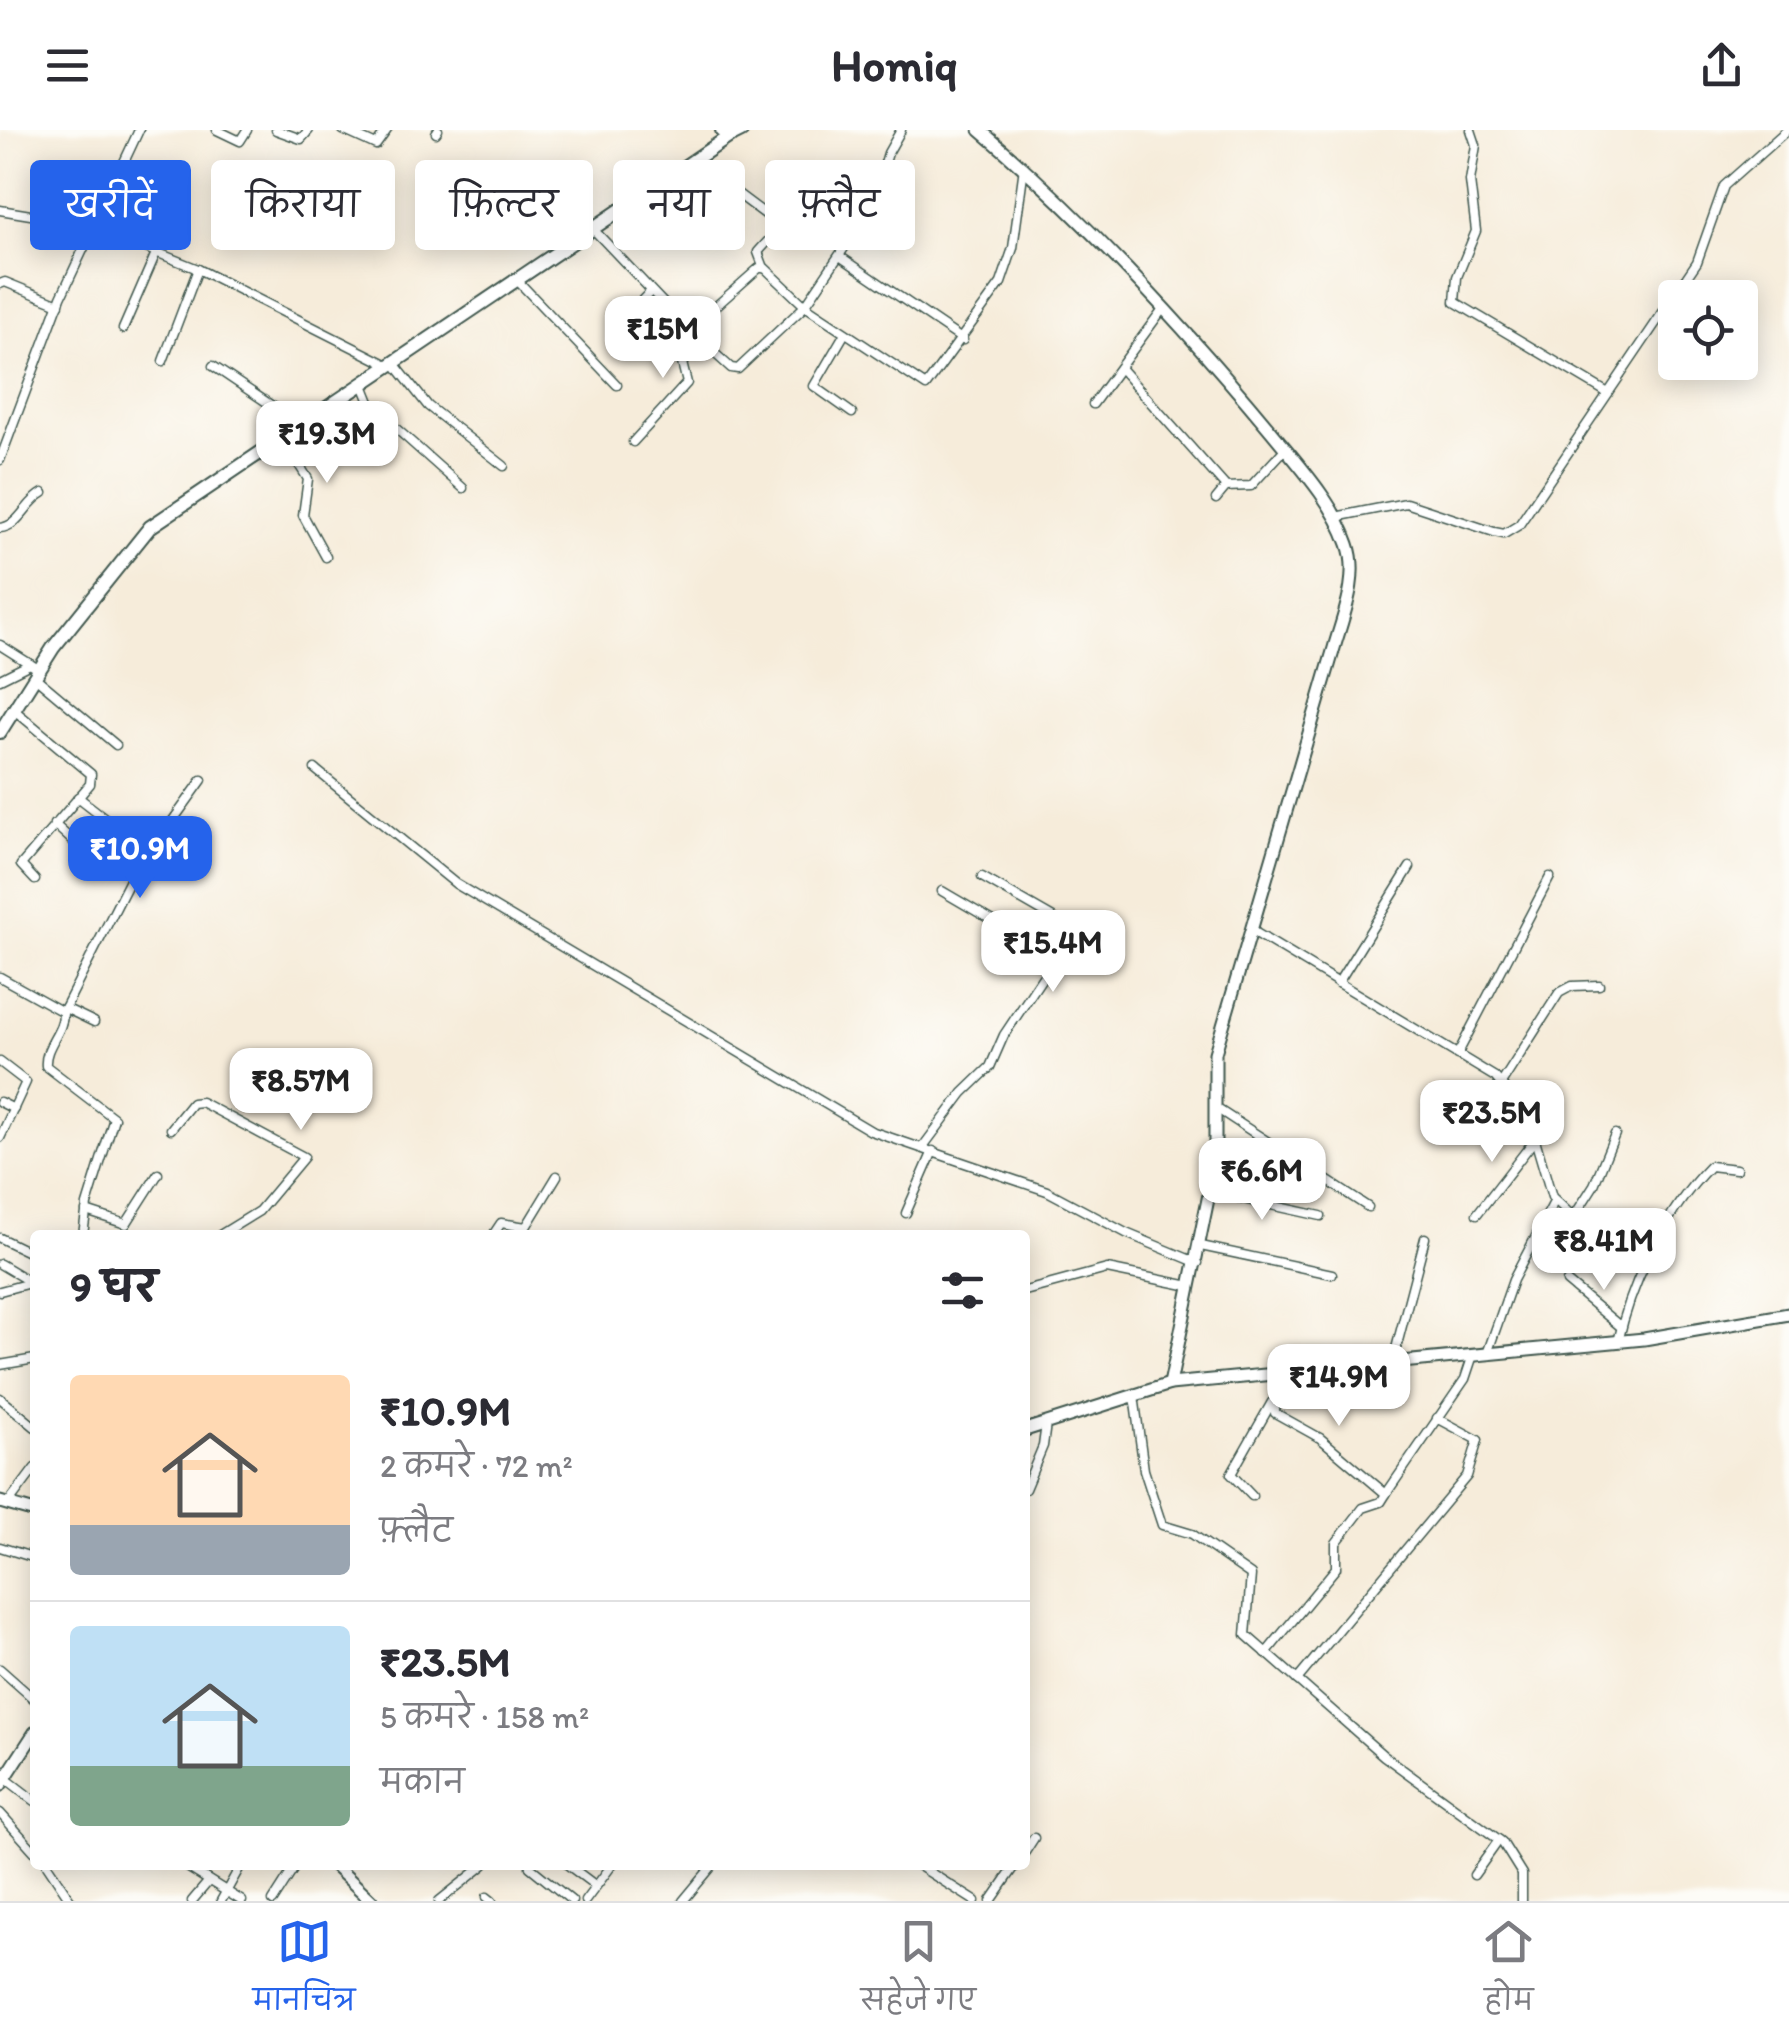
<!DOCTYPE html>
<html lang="hi">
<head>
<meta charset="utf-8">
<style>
	:root { --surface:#fff; --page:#f7f7f7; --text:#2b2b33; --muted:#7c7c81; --line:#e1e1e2; --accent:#2563eb }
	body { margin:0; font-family:Itim,"Playpen Sans Deva",sans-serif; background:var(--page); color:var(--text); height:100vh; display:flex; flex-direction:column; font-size:38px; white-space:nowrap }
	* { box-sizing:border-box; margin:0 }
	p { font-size:32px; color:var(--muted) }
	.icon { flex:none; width:55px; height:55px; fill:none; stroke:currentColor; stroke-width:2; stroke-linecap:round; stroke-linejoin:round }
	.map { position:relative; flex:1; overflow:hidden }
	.details { position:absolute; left:30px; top:1100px; width:1000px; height:640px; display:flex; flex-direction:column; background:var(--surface); border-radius:10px; box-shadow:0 5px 25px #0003 }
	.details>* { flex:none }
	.hud { position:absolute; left:30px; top:30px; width:1000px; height:90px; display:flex; gap:20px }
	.fabs { position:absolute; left:1658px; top:150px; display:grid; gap:20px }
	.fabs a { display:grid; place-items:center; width:100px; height:100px; border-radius:10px; background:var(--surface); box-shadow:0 5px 25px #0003; font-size:50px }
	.price { position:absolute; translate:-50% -85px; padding:0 22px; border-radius:20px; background:#fff; color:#222; font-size:32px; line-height:65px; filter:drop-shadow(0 2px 5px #0008) }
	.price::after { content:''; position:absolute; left:50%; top:60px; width:30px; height:22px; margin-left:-15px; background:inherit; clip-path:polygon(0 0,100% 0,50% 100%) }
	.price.selected { background:var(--accent); color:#fff }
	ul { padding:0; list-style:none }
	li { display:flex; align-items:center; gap:30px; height:250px; padding:0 40px }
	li+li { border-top:2px solid var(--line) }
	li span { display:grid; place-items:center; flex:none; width:280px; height:200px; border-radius:10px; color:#555 }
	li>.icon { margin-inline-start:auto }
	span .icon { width:120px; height:120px; fill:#fffc; stroke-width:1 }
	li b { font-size:42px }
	h2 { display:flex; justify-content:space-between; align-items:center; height:120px; padding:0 40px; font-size:42px }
	.chip { padding:0 35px; border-radius:10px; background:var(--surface); box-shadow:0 5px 25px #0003; font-size:35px; line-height:90px }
	.chip.selected { background:var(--accent); color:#fff }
	header { display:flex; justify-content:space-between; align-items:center; height:130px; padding:0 40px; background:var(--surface); font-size:45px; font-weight:800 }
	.dock { display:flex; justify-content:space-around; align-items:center; height:140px; border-top:2px solid var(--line); background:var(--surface); font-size:28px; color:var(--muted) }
	.dock a { display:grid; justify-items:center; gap:5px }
	.dock .selected { color:var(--accent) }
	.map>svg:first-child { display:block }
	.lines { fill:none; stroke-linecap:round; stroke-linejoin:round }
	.street-casing { stroke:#3f574d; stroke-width:11 }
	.secondary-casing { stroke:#3f574d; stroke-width:15 }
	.primary-casing { stroke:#3f574d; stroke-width:16 }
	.highway-casing { stroke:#3f574d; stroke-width:18 }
	.street { stroke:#fff; stroke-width:8 }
	.secondary { stroke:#fff; stroke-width:11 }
	.primary { stroke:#fff; stroke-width:12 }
	.highway { stroke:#fff; stroke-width:14 }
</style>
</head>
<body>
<header><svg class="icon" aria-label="menu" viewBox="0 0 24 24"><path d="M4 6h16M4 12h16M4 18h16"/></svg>Homiq<svg class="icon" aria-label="share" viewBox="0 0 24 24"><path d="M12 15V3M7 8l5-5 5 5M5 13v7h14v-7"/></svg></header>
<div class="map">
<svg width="1789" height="1771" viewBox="0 0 1789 1771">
	<rect width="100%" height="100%" fill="#fdfcf7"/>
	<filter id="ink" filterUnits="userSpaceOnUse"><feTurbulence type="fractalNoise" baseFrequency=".01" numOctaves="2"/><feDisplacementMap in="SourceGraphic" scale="20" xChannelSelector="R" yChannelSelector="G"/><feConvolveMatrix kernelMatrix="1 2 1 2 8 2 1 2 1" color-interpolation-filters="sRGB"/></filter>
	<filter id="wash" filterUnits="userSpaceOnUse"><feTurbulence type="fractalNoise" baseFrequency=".0048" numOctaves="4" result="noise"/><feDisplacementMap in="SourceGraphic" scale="40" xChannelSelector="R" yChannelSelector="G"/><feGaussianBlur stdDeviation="2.25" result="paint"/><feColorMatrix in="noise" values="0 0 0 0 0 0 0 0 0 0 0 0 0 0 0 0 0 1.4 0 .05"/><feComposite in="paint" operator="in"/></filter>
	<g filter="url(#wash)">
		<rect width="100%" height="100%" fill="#f6ecda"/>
	</g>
	<g filter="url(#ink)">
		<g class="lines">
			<defs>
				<g id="street">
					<path d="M217,0l23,11 7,-11"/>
					<path d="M276,0l25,9 8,-9"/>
					<path d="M343,0l33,15 11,-15"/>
					<path d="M1471,0l5,15 -6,36 6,50 -19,46 -2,25 153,91"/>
					<path d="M436,3l2,-3"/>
					<path d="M694,31l83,62 1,7 -20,22 6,16"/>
					<path d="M0,80l49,8 42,17"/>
					<path d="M99,90l42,26 57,23 190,96"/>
					<path d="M592,98l97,102 42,38 7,1 67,-63 121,80 75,-103 12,-35 11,-81"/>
					<path d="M841,127l122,83"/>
					<path d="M516,149l101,106"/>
					<path d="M0,154l5,-2 54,22"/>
					<path d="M123,199l33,-76"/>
					<path d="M613,200l38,-39"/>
					<path d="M689,200l70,-62h6l40,38 66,-98 17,-55 13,-23"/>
					<path d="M845,203l-31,53 38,27"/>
					<path d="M163,231l35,-92"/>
					<path d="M393,232l35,44 76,60"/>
					<path d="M213,236l86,58"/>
					<path d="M1120,238l106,119"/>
					<path d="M362,252l10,25 91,81"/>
					<path d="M1093,274l69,-94"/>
					<path d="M281,306l27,43 -5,36 23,42"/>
					<path d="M633,312l54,-59 -5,-20 21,-20"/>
					<path d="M0,330l61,-163 78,-167"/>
					<path d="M1216,369l10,-12 25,-1 34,-37"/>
					<path d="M1335,387l71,-14 88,29 10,2 15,-9 178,-263 27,-76 63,-56"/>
					<path d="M0,398c19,-1 26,-26 43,-35"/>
					<path d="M0,515l38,24"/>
					<path d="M35,547l81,68"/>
					<path d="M0,549l30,-15"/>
					<path d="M13,579l78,65 -1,10 -69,81 14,15"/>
					<path d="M315,639l141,115 415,247 176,60 79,42 72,30"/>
					<path d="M78,667l45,35"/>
					<path d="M54,694l41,37"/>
					<path d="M942,761l82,48 19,6 10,15"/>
					<path d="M1251,800l244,147 34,42 23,78 46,43 49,24"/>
					<path d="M0,847l63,35c1,20 -19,34 -17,54l68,52 -27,87 -4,30"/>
					<path d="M1338,853l72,-116"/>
					<path d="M65,878l29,14"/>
					<path d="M63,882l67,-132 72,-100"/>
					<path d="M1457,925l93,-178"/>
					<path d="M0,932l26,20 -26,56"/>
					<path d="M1501,954l58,-91 13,-7 27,-1"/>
					<path d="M0,972l14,7"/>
					<path d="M1216,978l152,99"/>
					<path d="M171,999l21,-26 9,-1 103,55 -45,54 -39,24"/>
					<path d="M922,1018l41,-55 27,-26 14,-32 70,-105 -92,-53"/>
					<path d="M1211,1062l110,24"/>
					<path d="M86,1081l40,13 32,-50"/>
					<path d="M906,1083l27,-62"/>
					<path d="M1477,1084l59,-76"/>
					<path d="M1573,1088l21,-33 21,-51"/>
					<path d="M493,1105l8,-12 25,4 31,-51"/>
					<path d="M0,1108l35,17"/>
					<path d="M1201,1116l131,28"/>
					<path d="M0,1134l32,19"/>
					<path d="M1567,1152l54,45"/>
					<path d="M0,1161l30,-8"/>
					<path d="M1025,1161l82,-22 83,17"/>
					<path d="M1618,1212c14,-62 48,-131 92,-176l26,3"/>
					<path d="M1487,1224l26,-74 42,-80"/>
					<path d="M1392,1234l33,-126"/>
					<path d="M0,1235l35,-6"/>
					<path d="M1276,1246l-1,37 45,25 66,56"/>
					<path d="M1134,1265l10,75 18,55 30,9 59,41 -5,60 138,121 118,86 20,32v27"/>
					<path d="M0,1268l35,29"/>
					<path d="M1025,1359l18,-43 3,-22"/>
					<path d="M1252,1366l-21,-22 41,-72"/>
					<path d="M8,1374l27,-36"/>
					<path d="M0,1417l35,11"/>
					<path d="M1266,1523l70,-85v-25l27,-35 18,-6 5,-8 79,-115 8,-24"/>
					<path d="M0,1539l35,31"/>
					<path d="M1297,1550l170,-204 11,-36 -41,-22"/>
					<path d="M5,1648l30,23"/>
					<path d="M0,1683l35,39"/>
					<path d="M1025,1722l9,-14"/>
					<path d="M47,1735l24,36"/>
					<path d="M184,1735l58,36"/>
					<path d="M568,1735l28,21"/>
					<path d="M918,1735l57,36"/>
					<path d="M530,1737l42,34"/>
					<path d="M1474,1745l25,-35"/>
					<path d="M487,1767l5,4"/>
					<path d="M192,1771l16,-19"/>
					<path d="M221,1771l20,-36"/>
					<path d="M273,1771l23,-36"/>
					<path d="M439,1771l45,-36"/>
					<path d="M585,1771l27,-36"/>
					<path d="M683,1771l30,-36"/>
					<path d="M991,1771l25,-36"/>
				</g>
				<g id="secondary">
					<path d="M980,0c105,89 203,195 291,301 27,33 63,72 77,113 12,33 -5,72 -14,104l-119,405v112l-45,219"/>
					<path d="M1025,1300l145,-46 474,-45 145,-25"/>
					<path d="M0,1372l35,10"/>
					<path d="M0,1656l35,-54"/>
					<path d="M334,1735l38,36"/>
				</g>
				<path id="primary" d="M0,602l53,-84 97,-121 583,-393"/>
				<path id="highway" d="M723,0l10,4 8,-4"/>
			</defs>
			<use href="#street" class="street-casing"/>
			<use href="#secondary" class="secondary-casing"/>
			<use href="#primary" class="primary-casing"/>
			<use href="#highway" class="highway-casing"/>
			<use href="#street" class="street"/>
			<use href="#secondary" class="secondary"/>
			<use href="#primary" class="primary"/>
			<use href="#highway" class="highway"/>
		</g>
	</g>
</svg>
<div class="fabs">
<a><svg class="icon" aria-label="locate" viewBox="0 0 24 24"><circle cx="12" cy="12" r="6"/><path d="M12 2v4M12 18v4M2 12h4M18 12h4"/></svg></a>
</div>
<b class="price" style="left:663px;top:251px">₹15M</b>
<b class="price" style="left:327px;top:356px">₹19.3M</b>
<b class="price selected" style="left:140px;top:771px">₹10.9M</b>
<b class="price" style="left:1053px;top:865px">₹15.4M</b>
<b class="price" style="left:301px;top:1003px">₹8.57M</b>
<b class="price" style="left:1492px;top:1035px">₹23.5M</b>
<b class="price" style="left:1262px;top:1093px">₹6.6M</b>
<b class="price" style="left:1604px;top:1163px">₹8.41M</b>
<b class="price" style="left:1339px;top:1299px">₹14.9M</b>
<div class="hud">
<a class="chip selected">खरीदें</a>
<a class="chip">किराया</a>
<a class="chip">फ़िल्टर</a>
<a class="chip">नया</a>
<a class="chip">फ़्लैट</a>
</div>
<section class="details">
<h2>9 घर<svg class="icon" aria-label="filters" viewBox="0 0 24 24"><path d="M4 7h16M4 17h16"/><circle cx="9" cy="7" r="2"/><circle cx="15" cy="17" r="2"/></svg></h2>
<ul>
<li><span style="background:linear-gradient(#ffd9b3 75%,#9aa5b1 0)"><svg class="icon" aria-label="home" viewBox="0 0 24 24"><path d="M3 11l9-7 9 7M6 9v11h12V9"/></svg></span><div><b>₹10.9M</b><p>2 कमरे · 72 m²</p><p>फ़्लैट</p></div></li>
<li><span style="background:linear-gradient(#bfe0f5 70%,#7fa58c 0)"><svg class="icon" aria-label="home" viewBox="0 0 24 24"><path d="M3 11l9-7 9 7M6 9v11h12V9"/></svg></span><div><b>₹23.5M</b><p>5 कमरे · 158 m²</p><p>मकान</p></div></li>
</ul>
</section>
</div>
<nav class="dock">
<a class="selected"><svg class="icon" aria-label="map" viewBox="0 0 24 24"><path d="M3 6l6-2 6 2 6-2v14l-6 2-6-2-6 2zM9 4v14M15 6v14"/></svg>मानचित्र</a>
<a><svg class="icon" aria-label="saved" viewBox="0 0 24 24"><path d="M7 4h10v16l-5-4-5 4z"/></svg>सहेजे गए</a>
<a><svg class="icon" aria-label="home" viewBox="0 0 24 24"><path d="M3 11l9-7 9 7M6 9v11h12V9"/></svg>होम</a>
</nav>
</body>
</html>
